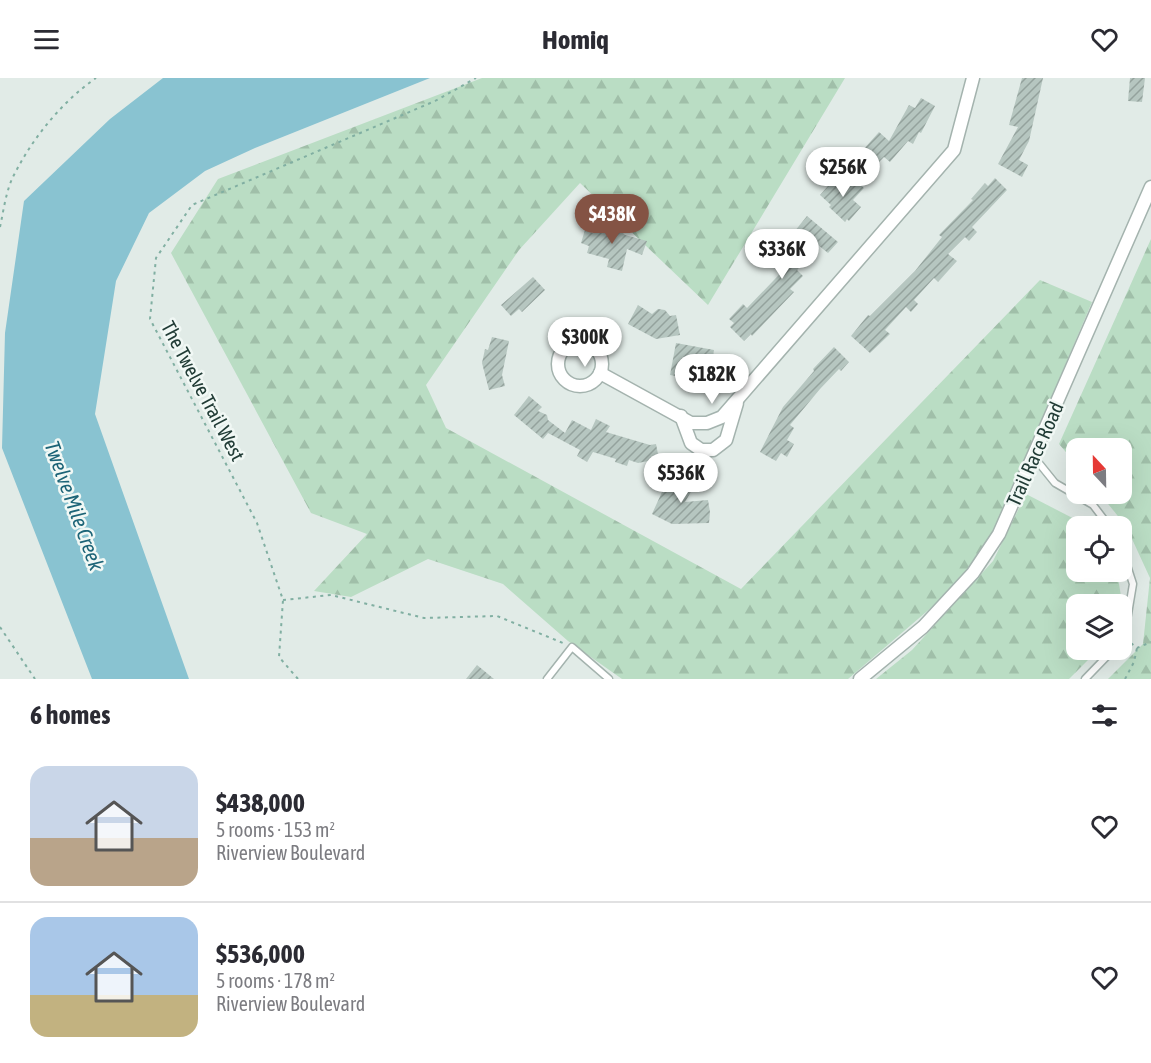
<!DOCTYPE html>
<html lang="en">
<head>
<meta charset="utf-8">
<style>
	:root { --surface:#fff; --page:#f2f2f3; --text:#2b2b33; --muted:#7c7c81; --line:#e1e1e2; --accent:#845344 }
	body { margin:0; font-family:"Asap Condensed",sans-serif; background:var(--page); color:var(--text); height:100vh; display:flex; flex-direction:column; font-size:22px; white-space:nowrap }
	* { box-sizing:border-box; margin:0 }
	p { font-size:20px; color:var(--muted) }
	.icon { flex:none; width:33px; height:33px; fill:none; stroke:currentColor; stroke-width:2; stroke-linecap:round; stroke-linejoin:round }
	.map { position:relative; height:601px; overflow:hidden }
	.details { display:flex; flex-direction:column; background:var(--surface); flex:1 }
	.details>* { flex:none }
	.needle { width:39px; rotate:338deg }
	.buttons { position:absolute; left:1066px; top:360px; display:grid; gap:12px }
	.buttons a { display:grid; place-items:center; width:66px; height:66px; border-radius:12px; background:var(--surface); box-shadow:0 6px 24px #0002; font-size:30px }
	.price { position:absolute; translate:-50% -51px; padding:0 14px; border-radius:21px; background:#fff; color:#222; font-size:20px; line-height:39px; filter:drop-shadow(0 2px 3px #0008) }
	.price::after { content:''; position:absolute; left:50%; top:36px; width:18px; height:14px; margin-left:-9px; background:inherit; clip-path:polygon(0 0,100% 0,50% 100%) }
	.price.on { background:var(--accent); color:#fff }
	ul { padding:0; list-style:none }
	li { display:flex; align-items:center; gap:18px; height:150px; padding:0 30px }
	li+li { border-top:2px solid var(--line) }
	li span { display:grid; place-items:center; flex:none; width:168px; height:120px; border-radius:18px; color:#555 }
	li>.icon { margin-inline-start:auto }
	span .icon { width:72px; height:72px; fill:#fffc; stroke-width:1 }
	li b { font-size:26px }
	h2 { display:flex; justify-content:space-between; align-items:center; height:72px; padding:0 30px; font-size:26px }
	header { display:flex; justify-content:space-between; align-items:center; height:78px; padding:0 30px; background:var(--surface); font-size:27px; font-weight:700 }
	.map>svg:first-child { display:block }
	.forest { fill:url(#forest-firs) }
	.water { fill:#89c3d1 }
	.building { fill:url(#building-hatch) }
	.lines { fill:none; stroke-linecap:round; stroke-linejoin:round }
	.lane-casing { stroke:#a4b3ae; stroke-width:9 }
	.street-casing { stroke:#a4b3ae; stroke-width:15 }
	.path { stroke:#81afa2; stroke-width:2; stroke-dasharray:3 4.5; stroke-linecap:butt }
	.lane { stroke:#fff; stroke-width:6 }
	.street { stroke:#fff; stroke-width:12 }
	.labels { text-anchor:middle; stroke-width:5; stroke-linejoin:round; paint-order:stroke }
	.street-label { font-size:20px; fill:#213c36; stroke:#f1f8f5 }
	.water-label { font-size:21px; font-style:italic; fill:#1c6477; stroke:#f1f8f5 }
</style>
</head>
<body>
<header><svg class="icon" aria-label="menu" viewBox="0 0 24 24"><path d="M4 6h16M4 12h16M4 18h16"/></svg>Homiq<svg class="icon" aria-label="heart" viewBox="0 0 24 24"><path d="M12 20l-8-8c-3-5 5-10 8-4 3-6 11-1 8 4z"/></svg></header>
<div class="map">
<svg width="1151" height="601" viewBox="0 0 1151 601">
	<defs>
		<pattern id="forest-firs" width="22" height="20" patternUnits="userSpaceOnUse" patternTransform="scale(1.5)"><rect width="22" height="20" fill="#baddc4"/><path d="M5 1l3.5 6h-7zM16 11l3.5 6h-7z" fill="#a0bfa9"/></pattern>
		<pattern id="building-hatch" width="6" height="6" patternUnits="userSpaceOnUse" patternTransform="scale(1.5)"><rect width="6" height="6" fill="#b6c6c0"/><path d="M-1 1l2-2M0 6l6-6M5 7l2-2" fill="none" stroke="#94a29d"/></pattern>
	</defs>
	<rect width="100%" height="100%" fill="#e1ebe7"/>
	<g class="forest">
		<path d="M482,0h363l-137,227 -128,-122 -61,67 -93,135 20,43 295,161 299,-309 52,22 -96,226 -43,61 -105,90h-226l-54,-38 -65,-57 -75,-25 -77,38 -37,-6 53,-57 -56,-21 -140,-260 47,-74z"/>
		<path d="M1151,161v440h-43l35,-35 7,-66 -24,-52 -26,-32h22v-46h-45v17l-18,-21z"/>
		<path d="M1026,416l62,32h-11v46h40l4,24 -3,8h-41v46h21l-29,29h-193l36,-29 81,-89z"/>
	</g>
	<path class="water" d="M163,0h267l-175,70 -50,23 -56,42 -33,68 -21,133 94,265h-97l-90,-231 3,-115 19,-132 86,-82z"/>
	<g class="building">
		<path d="M1022,0h21l-14,63 -10,19 9,5 -6,12 -24,-13 20,-37 -9,-2z"/>
		<path d="M1130,0h15l-3,24 -14,-1z"/>
		<path d="M921,20l14,8 -14,27 -2,-1 -6,12 -5,-3 -18,21 -6,-5 -17,17 -14,-13 26,-29 10,9 20,-36 6,3z"/>
		<path d="M836,99l9,9 7,-8 12,10 -11,12 8,7 -12,14 -2,-2 -2,3 -16,-15 2,-2 -11,-10z"/>
		<path d="M995,100l12,12 -35,37 5,5 -8,9 -4,-4 -17,17 9,7 -19,21 -4,-4 -20,22 4,4 -7,8 -5,-5 -21,23 5,4 -20,19 -19,-17 17,-21 2,1 45,-45 27,-34 -3,-2 34,-35 -2,-1 14,-16 3,3z"/>
		<path d="M807,138l31,26 -10,11 -10,-8 -21,25 6,6 -13,13 4,3 -42,44 -1,-2 -7,7 -14,-14 4,-4 -5,-4 14,-15 4,4 50,-52 -9,-8 6,-7 -4,-4z"/>
		<path d="M595,148l9,2 9,-2 6,3 6,6 22,6 -5,14 -15,-6 -5,22 -15,-4 2,-8 -22,-6 2,-7 -8,-3 4,-13 8,3z"/>
		<path d="M533,199l12,13 -23,22 -3,-3 -8,7 -10,-11z"/>
		<path d="M638,227l14,9 6,-5 7,1 5,6 6,-1 4,20 -24,4 -28,-15z"/>
		<path d="M492,259l17,4 -7,34 3,11 -16,4 -7,-27 3,-14 3,1z"/>
		<path d="M676,265l38,7 -3,18 -22,-2 -2,12 -17,-3z"/>
		<path d="M834,269l15,15 -8,9 -2,-2 -19,20 -30,36 4,3 -7,12 7,4 -7,13 -6,-4 -5,8 -16,-9 23,-45 31,-36 -1,-2z"/>
		<path d="M529,318l13,11 -4,4 9,4 1,5 17,13 7,-13 19,10 5,-11 14,7 -4,6 44,13 6,-1 3,15 -21,4 -9,-3 -2,6 -12,-4 1,-3 -23,-7 -6,10 -10,-6 3,-6 -32,-17 -5,6 -29,-24z"/>
		<path d="M679,395l17,10 -11,19 23,-2 2,12 -1,11 -37,1 -20,-10 10,-22z"/>
		<path d="M477,587l17,14h-28z"/>
	</g>
	<g class="lines">
		<defs>
			<g id="lane">
				<path d="M1034,379l21,26 38,22 16,21"/>
				<path d="M1122,472l11,34 -9,54 -2,2"/>
				<path d="M547,601l25,-32 37,32"/>
				<path d="M1085,601l28,-29"/>
			</g>
			<g id="street">
				<circle cx="580" cy="286" r="22"/>
				<path d="M600,295l91,50h16l15,-6 232,-267 19,-72"/>
				<path d="M681,338l10,27 10,7h12l13,-10 11,-37"/>
				<path d="M860,601l63,-52 50,-54 26,-39 152,-347"/>
			</g>
		</defs>
		<use href="#lane" class="lane-casing"/>
		<use href="#street" class="street-casing"/>
		<g class="path">
			<path d="M0,149c4,-18 6,-38 15,-54 19,-37 48,-72 81,-95"/>
			<path d="M283,522l48,-5 93,23 73,-2 66,27"/>
			<path d="M0,549l35,52"/>
			<path d="M1131,565l6,5 14,-6"/>
			<path d="M298,601l-19,-22 4,-57 -26,-77 -107,-204 6,-61 36,-53 243,-104 41,-23"/>
			<path d="M1125,601l9,-17 3,-14"/>
		</g>
		<use href="#lane" class="lane"/>
		<use href="#street" class="street"/>
	</g>
	<g class="labels">
		<g class="street-label">
			<text transform="translate(203 313) rotate(62)" y="7">The Twelve Trail West</text>
			<text transform="translate(1035 376) rotate(-66)" y="7">Trail Race Road</text>
		</g>
		<g class="water-label">
			<text transform="translate(74 428) rotate(70)" y="7">Twelve Mile Creek</text>
		</g>
	</g>
</svg>
<div class="buttons">
<a><svg class="needle" viewBox="-14 -14 28 28"><path d="M0-13l5 13h-10z" fill="#e53935"/><path d="M0 13l5-13h-10z" fill="#7c7c81"/></svg></a>
<a><svg class="icon" aria-label="locate" viewBox="0 0 24 24"><circle cx="12" cy="12" r="6"/><path d="M12 2v4M12 18v4M2 12h4M18 12h4"/></svg></a>
<a><svg class="icon" aria-label="layers" viewBox="0 0 24 24"><path d="M12 4l9 5-9 5-9-5zM3 14l9 5 9-5"/></svg></a>
</div>
<b class="price" style="left:843px;top:120px">$256K</b>
<b class="price on" style="left:612px;top:167px">$438K</b>
<b class="price" style="left:782px;top:202px">$336K</b>
<b class="price" style="left:585px;top:290px">$300K</b>
<b class="price" style="left:712px;top:327px">$182K</b>
<b class="price" style="left:681px;top:426px">$536K</b>
</div>
<section class="details">
<h2>6 homes<svg class="icon" aria-label="filters" viewBox="0 0 24 24"><path d="M4 7h16M4 17h16"/><circle cx="9" cy="7" r="2"/><circle cx="15" cy="17" r="2"/></svg></h2>
<ul>
<li><span style="background:linear-gradient(#c9d6e8 60%,#b9a48a 0)"><svg class="icon" aria-label="home" viewBox="0 0 24 24"><path d="M3 11l9-7 9 7M6 9v11h12V9"/></svg></span><div><b>$438,000</b><p>5 rooms · 153 m²</p><p>Riverview Boulevard</p></div><svg class="icon" aria-label="heart" viewBox="0 0 24 24"><path d="M12 20l-8-8c-3-5 5-10 8-4 3-6 11-1 8 4z"/></svg></li>
<li><span style="background:linear-gradient(#a9c7e8 65%,#c2b280 0)"><svg class="icon" aria-label="home" viewBox="0 0 24 24"><path d="M3 11l9-7 9 7M6 9v11h12V9"/></svg></span><div><b>$536,000</b><p>5 rooms · 178 m²</p><p>Riverview Boulevard</p></div><svg class="icon" aria-label="heart" viewBox="0 0 24 24"><path d="M12 20l-8-8c-3-5 5-10 8-4 3-6 11-1 8 4z"/></svg></li>
</ul>
</section>
</body>
</html>
